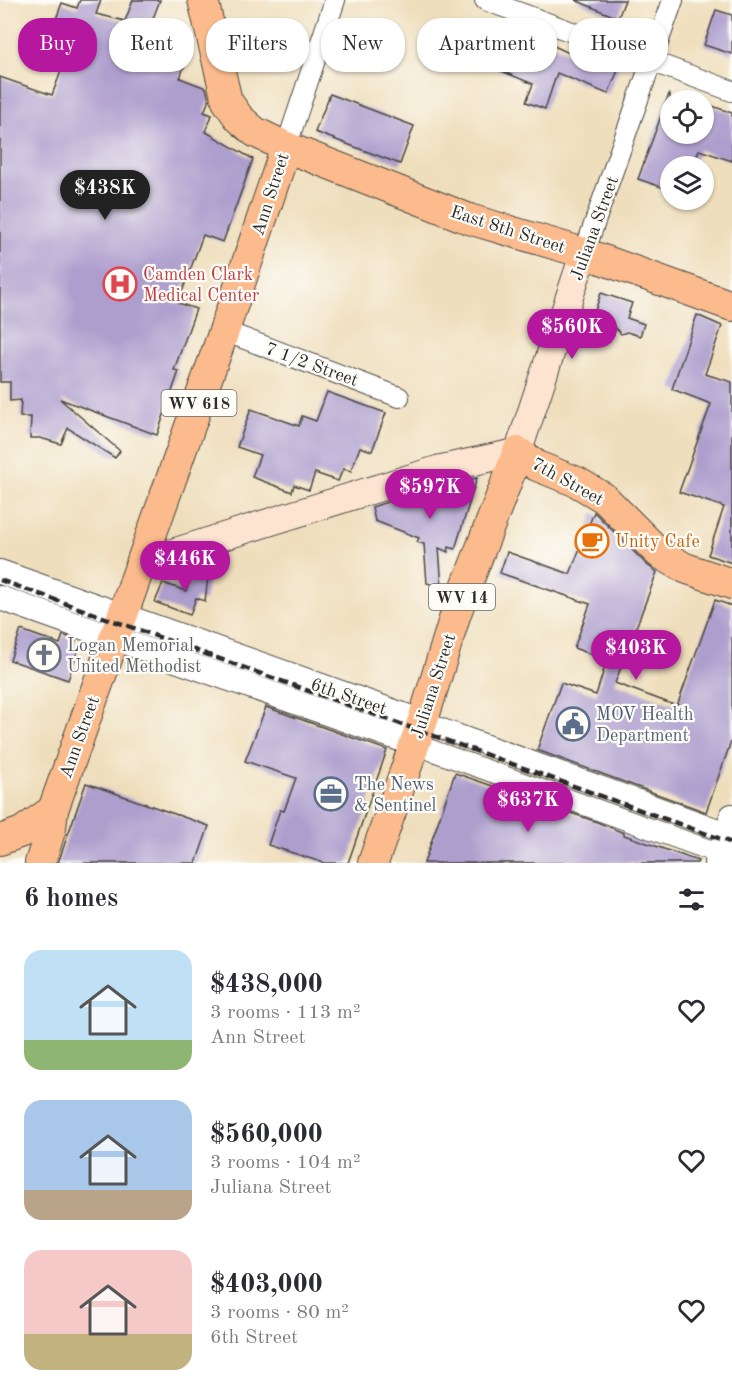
<!DOCTYPE html>
<html lang="en">
<head>
<meta charset="utf-8">
<style>
	:root { --surface:#fff; --page:#f7f7f7; --text:#2b2b33; --muted:#7c7c81; --accent:#b5179e }
	body { margin:0; font-family:"Old Standard TT",serif; background:var(--page); color:var(--text); height:100vh; display:flex; flex-direction:column; font-size:22px; white-space:nowrap }
	* { box-sizing:border-box; margin:0 }
	p { font-size:20px; color:var(--muted) }
	.icon { flex:none; width:33px; height:33px; fill:none; stroke:currentColor; stroke-width:2; stroke-linecap:round; stroke-linejoin:round }
	.map { position:relative; height:863px; overflow:hidden }
	.details { display:flex; flex-direction:column; background:var(--surface); flex:1 }
	.details>* { flex:none }
	.guide { position:absolute; left:18px; top:18px; width:696px; height:54px; display:flex; gap:12px }
	.tools { position:absolute; left:660px; top:90px; display:grid; gap:12px }
	.tools a { display:grid; place-items:center; width:54px; height:54px; border-radius:50%; background:var(--surface); box-shadow:0 2px 4px #0004; font-size:30px }
	.price { position:absolute; translate:-50% -51px; padding:0 14px; border-radius:21px; background:var(--accent); color:#fff; font-size:20px; line-height:39px; filter:drop-shadow(0 2px 3px #0008) }
	.price::after { content:''; position:absolute; left:50%; top:36px; width:18px; height:14px; margin-left:-9px; background:inherit; clip-path:polygon(0 0,100% 0,50% 100%) }
	.price.on { background:#222; color:#fff }
	ul { padding:0; list-style:none }
	li { display:flex; align-items:center; gap:18px; height:150px; padding:0 24px }
	li span { display:grid; place-items:center; flex:none; width:168px; height:120px; border-radius:18px; color:#555 }
	li>.icon { margin-inline-start:auto }
	span .icon { width:72px; height:72px; fill:#fffc; stroke-width:1 }
	li b { font-size:26px }
	h2 { display:flex; justify-content:space-between; align-items:center; height:72px; padding:0 24px; font-size:26px }
	.chip { padding:0 21px; border-radius:24px; background:var(--surface); box-shadow:0 2px 4px #0004; font-size:21px; line-height:54px }
	.chip.on { background:var(--accent); color:#fff }
	.map>svg:first-child { display:block }
	.building { fill:#ad9ecd }
	.lines { fill:none; stroke-linecap:round; stroke-linejoin:round }
	.minor-casing { stroke:#484641; stroke-width:22 }
	.tertiary-casing { stroke:#484641; stroke-width:26 }
	.secondary-casing { stroke:#484641; stroke-width:29 }
	.primary-casing { stroke:#484641; stroke-width:32 }
	.minor { stroke:#fff; stroke-width:20 }
	.tertiary { stroke:#fff; stroke-width:24 }
	.secondary { stroke:#fde4d1; stroke-width:27 }
	.primary { stroke:#fbbb8c; stroke-width:30 }
	.rail { stroke:#2b2b2b; stroke-width:4.5; stroke-dasharray:9 4.5; stroke-linecap:butt }
	.labels { text-anchor:middle; stroke-width:4.5; stroke-linejoin:round; paint-order:stroke }
	.shield { fill:#fdfcf7; stroke:#6a6a68; stroke-width:1.5 }
	.shield-label { font-size:16px; font-weight:bold; fill:#2b2b2b }
	.street-label { font-size:18px; fill:#2b2b2b; stroke:#fdfcf7 }
	.health-label { font-size:18px; fill:#be3a42; stroke:#fdfcf7; text-anchor:start }
	.food-label { font-size:18px; fill:#c56008; stroke:#fdfcf7; text-anchor:start }
	.worship-label { font-size:18px; fill:#5b616d; stroke:#fdfcf7; text-anchor:start }
	.service-label { font-size:18px; fill:#4e5e75; stroke:#fdfcf7; text-anchor:start }
</style>
</head>
<body>
<div class="map">
<svg width="732" height="863" viewBox="0 0 732 863">
	<rect width="100%" height="100%" fill="#fdfcf7"/>
	<filter id="ink" filterUnits="userSpaceOnUse"><feTurbulence type="fractalNoise" baseFrequency=".0167" numOctaves="2"/><feDisplacementMap in="SourceGraphic" scale="12" xChannelSelector="R" yChannelSelector="G"/><feConvolveMatrix kernelMatrix="1 2 1 2 8 2 1 2 1" color-interpolation-filters="sRGB"/></filter>
	<filter id="wash" filterUnits="userSpaceOnUse"><feTurbulence type="fractalNoise" baseFrequency=".008" numOctaves="4" result="noise"/><feDisplacementMap in="SourceGraphic" scale="24" xChannelSelector="R" yChannelSelector="G"/><feGaussianBlur stdDeviation="1.35" result="paint"/><feColorMatrix in="noise" values="0 0 0 0 0 0 0 0 0 0 0 0 0 0 0 0 0 1.4 0 .05"/><feComposite in="paint" operator="in"/></filter>
	<g filter="url(#wash)">
		<rect width="100%" height="100%" fill="#efdebc"/>
		<g id="blocks">
			<g class="building">
				<path d="M80,0h21l-5,14 29,7 8,-21h27l-11,29 36,14 3,13 -8,22 26,10 3,12 -5,12 8,3 -6,17 47,27 -30,83 -20,-7 -25,68 18,6 -22,61 5,1 -22,64 -97,-36 60,52 -5,7 -47,-30 -7,16 -21,-6h-10l1,-21h-11l1,-17 -11,1v-19h-10v-305l52,18 11,-29 -32,-12 11,-31 11,4 9,-24 15,5z"/>
				<path d="M575,0h50l-7,18z"/>
				<path d="M716,10l16,5v39l-28,-9z"/>
				<path d="M258,30l35,19 -12,23 -35,-19z"/>
				<path d="M503,30l25,12 2,-4 24,8 28,13 3,-6 34,15 -11,26 -51,-21 -12,36 -19,-7 7,-18 -46,-19z"/>
				<path d="M330,94l84,32 -14,38 -85,-32z"/>
				<path d="M669,94l1,1v39h34v-31l28,10v48l-33,-11 -6,16h-23v24l-32,-11z"/>
				<path d="M601,293l31,10 -5,15 17,6 -4,12 -13,-4 -6,2 -7,-7 -22,-7z"/>
				<path d="M697,315l25,11 -17,48 27,8v181l-24,-8 16,-48 -45,-15 32,-88 -39,-15z"/>
				<path d="M327,392l59,21 -14,38 -12,-4 -9,24 -8,-2 -5,12 -23,-8 -6,17 -15,-5 -2,7 -40,-15 8,-22 -23,-8 14,-38 48,17 3,-10 14,5z"/>
				<path d="M477,478l-22,71 -6,-2 -1,5 -9,-4 3,40 -15,-5 -3,-39 -7,-2 2,-4 -44,-17 -3,-14 71,-23z"/>
				<path d="M594,512l53,53 10,7 -42,111 62,23 38,-106 17,6v133l-26,73 -169,-62 24,-67 35,12 11,-35 -33,-12 16,-44 -90,-31 7,-21 63,22z"/>
				<path d="M198,562l11,5 -4,9 3,1 -3,24 -9,-3 -6,17 -35,-13 8,-19 23,8z"/>
				<path d="M21,630l39,14 3,-9 13,5 -3,8 5,2 -10,30 -58,-20z"/>
				<path d="M266,707l121,43 -39,113h-24l-56,-18 12,-35 4,1 12,-33 -51,-17z"/>
				<path d="M455,773l142,49 27,11v2l74,26 -1,2h-273z"/>
				<path d="M86,783l123,43 -13,37h-138z"/>
			</g>
		</g>
	</g>
	<g filter="url(#ink)">
		<use href="#blocks" fill-opacity="0" stroke="#484641" stroke-width="1.5"/>
		<g class="lines">
			<defs>
				<g id="minor">
					<path d="M485,0l247,91"/>
					<path d="M286,147l49,-147"/>
					<path d="M584,253l89,-253"/>
					<path d="M224,331l175,66"/>
					<path d="M423,722l309,112"/>
					<path d="M414,744l318,114"/>
				</g>
				<g id="tertiary">
					<path d="M0,572l423,150"/>
					<path d="M0,598l414,146"/>
					<path d="M716,863l16,-47"/>
				</g>
				<path id="secondary" d="M142,562l297,-93 79,-17 66,-199"/>
				<g id="primary">
					<path d="M203,0l24,101 12,17 16,14 31,15 183,72 115,34 148,53"/>
					<path d="M0,840l22,-8 31,-22"/>
					<path d="M40,863l11,-35 2,-18 171,-479 62,-184"/>
					<path d="M373,863l51,-146 32,-104 62,-161 19,14 40,16 27,16 55,55 26,15 47,16"/>
				</g>
			</defs>
			<use href="#minor" class="minor-casing"/>
			<use href="#tertiary" class="tertiary-casing"/>
			<use href="#secondary" class="secondary-casing"/>
			<use href="#primary" class="primary-casing"/>
			<use href="#minor" class="minor"/>
			<use href="#tertiary" class="tertiary"/>
			<use href="#secondary" class="secondary"/>
			<use href="#primary" class="primary"/>
			<path class="rail" d="M0,580l732,263"/>
		</g>
	</g>
	<defs>
		<symbol id="hospital-ring" viewBox="-11 -11 22 22"><circle r="9.5" fill="#fdfcf7" stroke="#e0444e" stroke-width="1.5"/><path d="M-5-5h3v3.5h4V-5h3V5h-3V1.5h-4V5h-3Z" fill="#e0444e"/></symbol>
		<symbol id="cafe-ring" viewBox="-11 -11 22 22"><circle r="9.5" fill="#fdfcf7" stroke="#e8710a" stroke-width="1.5"/><path d="M-5.5-4.5H6V0H3Q3 3.5 0 3.5H-2.5Q-5.5 3.5-5.5 0ZM3-3.2v2h1.7v-2ZM-6 4.5H4V6H-6Z" fill="#e8710a"/></symbol>
		<symbol id="church-ring" viewBox="-11 -11 22 22"><circle r="9.5" fill="#fdfcf7" stroke="#6b7280" stroke-width="1.5"/><path d="M-1.2-6h2.4v3.5h3.3v2.4h-3.3V6h-2.4V-.1h-3.3v-2.4h3.3Z" fill="#6b7280"/></symbol>
		<symbol id="civic-ring" viewBox="-11 -11 22 22"><circle r="9.5" fill="#fdfcf7" stroke="#5c6f8a" stroke-width="1.5"/><path d="M-.6-6.5H3V-4.5H.6V-3L4-1V1h2V6H-6V1h2V-1L-.6-3ZM-1.2 2.5V6h2.4V2.5Z" fill="#5c6f8a"/></symbol>
		<symbol id="office-ring" viewBox="-11 -11 22 22"><circle r="9.5" fill="#fdfcf7" stroke="#5c6f8a" stroke-width="1.5"/><path d="M-6-3h4V-5.5h4V-3h4V5H-6ZM-1-4.5V-3h2v-1.5ZM-6 0V1H6V0Z" fill="#5c6f8a"/></symbol>
	</defs>
	<g fill-rule="evenodd">
		<use href="#hospital-ring" x="101" y="265" width="38" height="38"/>
		<use href="#cafe-ring" x="573" y="522" width="38" height="38"/>
		<use href="#church-ring" x="25" y="636" width="38" height="38"/>
		<use href="#civic-ring" x="554" y="705" width="38" height="38"/>
		<use href="#office-ring" x="312" y="775" width="38" height="38"/>
	</g>
	<g class="labels">
		<g class="shield">
			<rect x="161.5" y="390" width="75" height="26" rx="4.5"/>
			<rect x="429" y="584" width="66" height="26" rx="4.5"/>
		</g>
		<g class="shield-label">
			<text x="199" y="409">WV 618</text>
			<text x="462" y="603">WV 14</text>
		</g>
		<g class="street-label">
			<text transform="translate(270 194) rotate(-72)" y="6">Ann Street</text>
			<text transform="translate(594 228) rotate(-70)" y="6">Juliana Street</text>
			<text transform="translate(508 229) rotate(18)" y="6">East 8th Street</text>
			<text transform="translate(312 364) rotate(20)" y="6">7 1/2 Street</text>
			<text transform="translate(568 481) rotate(29)" y="6">7th Street</text>
			<text transform="translate(433 686) rotate(-72)" y="6">Juliana Street</text>
			<text transform="translate(349 696) rotate(19)" y="6">6th Street</text>
			<text transform="translate(79 737) rotate(-70)" y="6">Ann Street</text>
		</g>
		<g class="health-label">
			<text x="143" y="280">Camden Clark<tspan x="143" dy="21">Medical Center</tspan></text>
		</g>
		<g class="food-label">
			<text x="615" y="547">Unity Cafe</text>
		</g>
		<g class="worship-label">
			<text x="67" y="651">Logan Memorial<tspan x="67" dy="21">United Methodist</tspan></text>
		</g>
		<g class="service-label">
			<text x="596" y="720">MOV Health<tspan x="596" dy="21">Department</tspan></text>
			<text x="354" y="790">The News<tspan x="354" dy="21">&amp; Sentinel</tspan></text>
		</g>
	</g>
</svg>
<div class="tools">
<a><svg class="icon" aria-label="locate" viewBox="0 0 24 24"><circle cx="12" cy="12" r="6"/><path d="M12 2v4M12 18v4M2 12h4M18 12h4"/></svg></a>
<a><svg class="icon" aria-label="layers" viewBox="0 0 24 24"><path d="M12 4l9 5-9 5-9-5zM3 14l9 5 9-5"/></svg></a>
</div>
<b class="price on" style="left:105px;top:221px">$438K</b>
<b class="price" style="left:572px;top:360px">$560K</b>
<b class="price" style="left:430px;top:520px">$597K</b>
<b class="price" style="left:185px;top:592px">$446K</b>
<b class="price" style="left:636px;top:681px">$403K</b>
<b class="price" style="left:528px;top:833px">$637K</b>
<div class="guide">
<a class="chip on">Buy</a>
<a class="chip">Rent</a>
<a class="chip">Filters</a>
<a class="chip">New</a>
<a class="chip">Apartment</a>
<a class="chip">House</a>
</div>
</div>
<section class="details">
<h2>6 homes<svg class="icon" aria-label="filters" viewBox="0 0 24 24"><path d="M4 7h16M4 17h16"/><circle cx="9" cy="7" r="2"/><circle cx="15" cy="17" r="2"/></svg></h2>
<ul>
<li><span style="background:linear-gradient(#bfe0f5 75%,#8fb573 0)"><svg class="icon" aria-label="home" viewBox="0 0 24 24"><path d="M3 11l9-7 9 7M6 9v11h12V9"/></svg></span><div><b>$438,000</b><p>3 rooms · 113 m²</p><p>Ann Street</p></div><svg class="icon" aria-label="heart" viewBox="0 0 24 24"><path d="M12 20l-8-8c-3-5 5-10 8-4 3-6 11-1 8 4z"/></svg></li>
<li><span style="background:linear-gradient(#a9c7e8 75%,#b9a48a 0)"><svg class="icon" aria-label="home" viewBox="0 0 24 24"><path d="M3 11l9-7 9 7M6 9v11h12V9"/></svg></span><div><b>$560,000</b><p>3 rooms · 104 m²</p><p>Juliana Street</p></div><svg class="icon" aria-label="heart" viewBox="0 0 24 24"><path d="M12 20l-8-8c-3-5 5-10 8-4 3-6 11-1 8 4z"/></svg></li>
<li><span style="background:linear-gradient(#f6c9c9 70%,#c2b280 0)"><svg class="icon" aria-label="home" viewBox="0 0 24 24"><path d="M3 11l9-7 9 7M6 9v11h12V9"/></svg></span><div><b>$403,000</b><p>3 rooms · 80 m²</p><p>6th Street</p></div><svg class="icon" aria-label="heart" viewBox="0 0 24 24"><path d="M12 20l-8-8c-3-5 5-10 8-4 3-6 11-1 8 4z"/></svg></li>
</ul>
</section>
</body>
</html>
